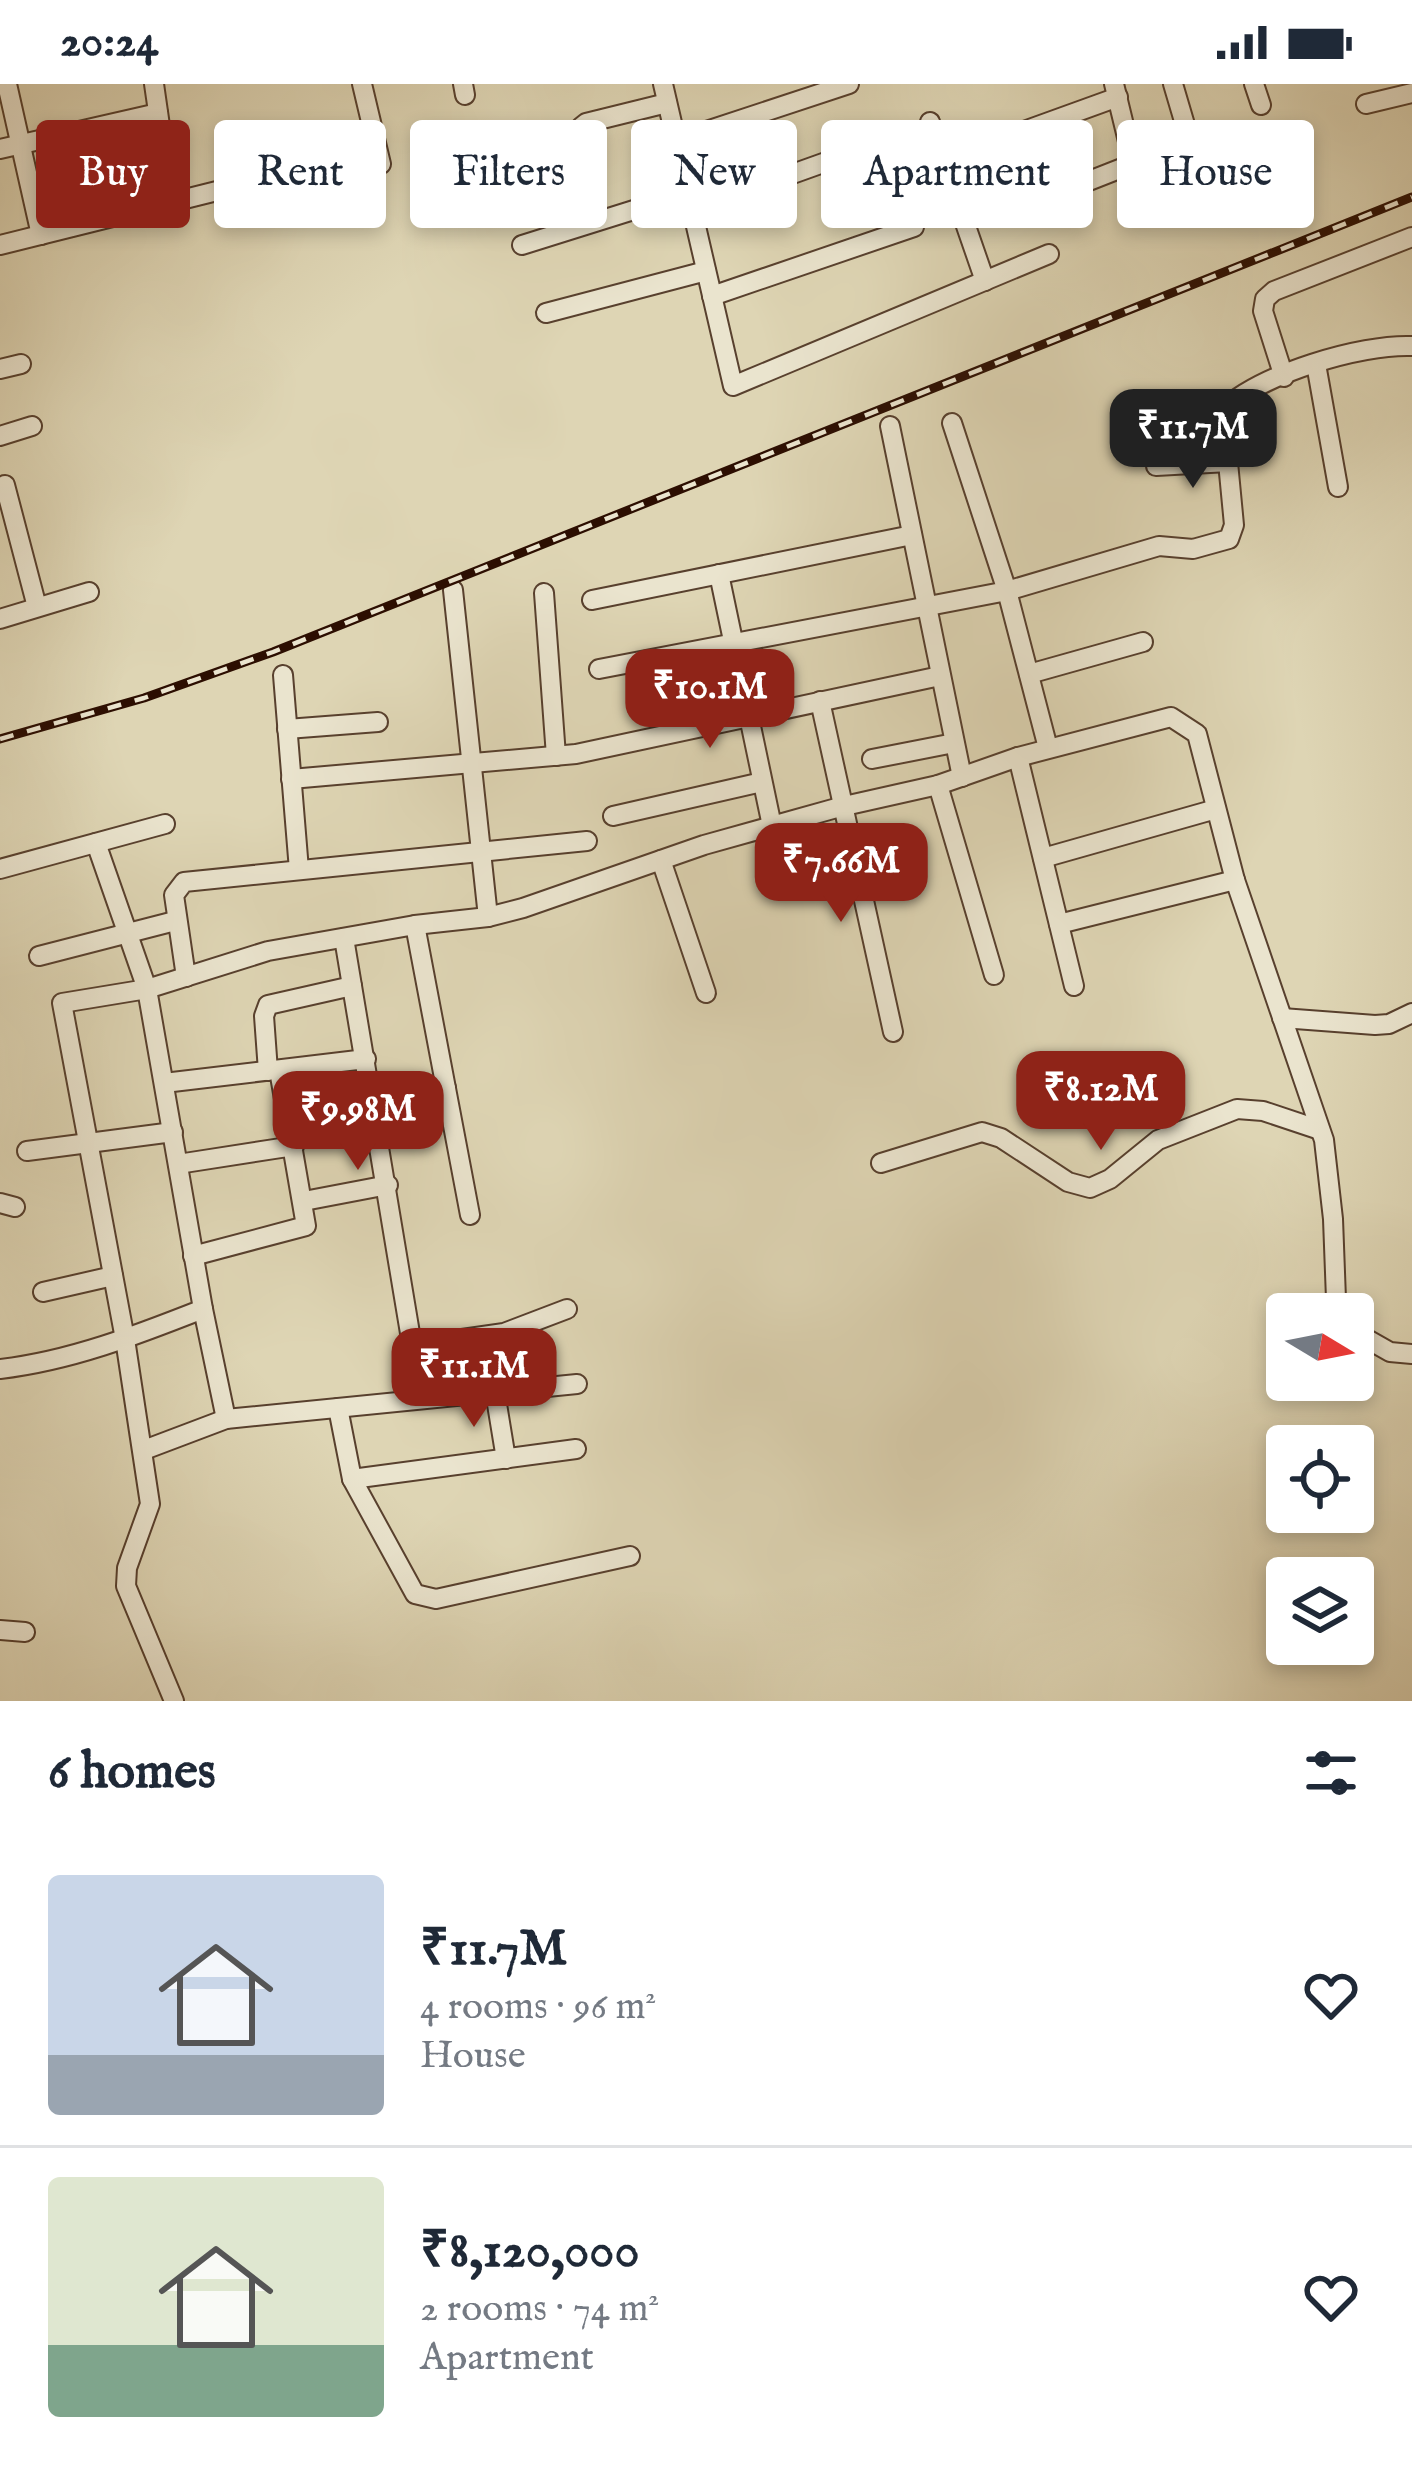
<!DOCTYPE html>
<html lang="en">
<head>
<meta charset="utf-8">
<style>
	:root { --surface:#fff; --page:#f6f6f7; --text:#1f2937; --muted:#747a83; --line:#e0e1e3; --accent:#8f2418 }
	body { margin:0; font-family:"IM FELL English",serif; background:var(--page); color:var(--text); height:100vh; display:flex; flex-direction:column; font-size:45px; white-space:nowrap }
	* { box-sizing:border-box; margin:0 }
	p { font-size:39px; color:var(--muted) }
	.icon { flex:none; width:66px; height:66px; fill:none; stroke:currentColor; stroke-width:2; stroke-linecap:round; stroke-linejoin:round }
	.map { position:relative; height:1617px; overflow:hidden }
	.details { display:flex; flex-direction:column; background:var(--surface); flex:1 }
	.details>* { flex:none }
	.hud { position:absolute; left:36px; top:36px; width:1341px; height:108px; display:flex; gap:24px }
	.needle { width:78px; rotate:100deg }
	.fabs { position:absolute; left:1266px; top:1209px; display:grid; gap:24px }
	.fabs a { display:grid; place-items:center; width:108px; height:108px; border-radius:12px; background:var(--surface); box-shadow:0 6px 18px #0003; font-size:60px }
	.price { position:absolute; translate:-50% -102px; padding:0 27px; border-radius:24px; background:var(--accent); color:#fff; font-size:39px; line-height:78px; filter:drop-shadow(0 3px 6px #0008) }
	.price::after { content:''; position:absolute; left:50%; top:72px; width:36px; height:27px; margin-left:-18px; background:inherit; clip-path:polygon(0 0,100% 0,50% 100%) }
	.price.active { background:#222; color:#fff }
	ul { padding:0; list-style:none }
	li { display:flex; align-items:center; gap:36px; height:300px; padding:0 48px }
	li+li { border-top:3px solid var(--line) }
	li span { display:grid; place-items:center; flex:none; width:336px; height:240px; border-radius:12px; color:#555 }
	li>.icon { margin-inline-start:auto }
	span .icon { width:144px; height:144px; fill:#fffc; stroke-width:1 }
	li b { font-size:51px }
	h2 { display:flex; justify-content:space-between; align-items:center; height:144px; padding:0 48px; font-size:51px }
	.tag { padding:0 42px; border-radius:12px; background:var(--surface); box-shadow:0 6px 18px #0003; font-size:42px; line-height:108px }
	.tag.active { background:var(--accent); color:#fff }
	.status { display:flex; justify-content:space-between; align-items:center; height:84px; padding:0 60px; background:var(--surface); direction:ltr }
	.status svg { height:33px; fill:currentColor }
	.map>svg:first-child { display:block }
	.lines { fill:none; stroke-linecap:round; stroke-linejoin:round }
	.street-casing { stroke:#58402e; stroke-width:22 }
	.street { stroke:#eae4ce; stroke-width:18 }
	.rail-casing { stroke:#2c0e01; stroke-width:9 }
	.rail { stroke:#eae4ce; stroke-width:4.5; stroke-dasharray:14; stroke-linecap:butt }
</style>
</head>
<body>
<div class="status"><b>20:24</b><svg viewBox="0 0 49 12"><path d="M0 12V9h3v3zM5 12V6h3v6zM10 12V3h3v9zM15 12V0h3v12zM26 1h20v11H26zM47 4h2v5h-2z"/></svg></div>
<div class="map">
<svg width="1412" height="1617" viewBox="0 0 1412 1617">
	<rect width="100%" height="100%" fill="#ded5b4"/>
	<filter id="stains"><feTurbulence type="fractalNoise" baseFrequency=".00167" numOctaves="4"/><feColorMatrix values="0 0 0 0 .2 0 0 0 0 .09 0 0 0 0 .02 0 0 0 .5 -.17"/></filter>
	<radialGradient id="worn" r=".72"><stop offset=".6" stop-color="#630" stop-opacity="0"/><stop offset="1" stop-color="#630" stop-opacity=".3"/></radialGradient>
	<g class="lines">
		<defs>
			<g id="street">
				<path d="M7,0l34,151"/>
				<path d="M154,0l17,118"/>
				<path d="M362,0l19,80"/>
				<path d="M463,0l2,11"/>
				<path d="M663,0l70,302 316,-132"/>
				<path d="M1173,0l18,61"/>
				<path d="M1254,0l7,21"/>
				<path d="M1366,20l46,-11"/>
				<path d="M930,38l55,159"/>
				<path d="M676,57l173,-57"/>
				<path d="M0,65l158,-36"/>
				<path d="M944,76l174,-63"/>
				<path d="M506,98l73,-24 4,-5 -2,-26 5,-4 81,-20"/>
				<path d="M692,126l201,-72"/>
				<path d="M1000,132l127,-50 4,-12 -17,-70"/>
				<path d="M0,161l233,-58"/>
				<path d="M522,161l166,-52"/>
				<path d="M712,212l202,-69"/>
				<path d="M546,229l160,-42"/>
				<path d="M1316,280l22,123"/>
				<path d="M0,285l21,-5"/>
				<path d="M1284,293l-21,-66 2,-12 9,-8 138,-54"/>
				<path d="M890,342l72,351"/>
				<path d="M0,352l32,-10"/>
				<path d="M1156,382l72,-4"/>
				<path d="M5,401l32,122"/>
				<path d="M719,490l53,252"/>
				<path d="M453,506l35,327"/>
				<path d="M544,509l12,163"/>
				<path d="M592,516l320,-65"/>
				<path d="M0,535l89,-27"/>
				<path d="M599,585l408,-78 -55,-168"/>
				<path d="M1029,590l114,-32"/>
				<path d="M283,591l16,195"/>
				<path d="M820,617l73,331"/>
				<path d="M287,645l91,-7"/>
				<path d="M1048,664l-41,-157 152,-45 34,3 36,-10 5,-14 -11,-115c38,-36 137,-66 189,-64"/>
				<path d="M1018,673l56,229"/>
				<path d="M872,675l82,-16"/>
				<path d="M291,695l285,-25 364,-78"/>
				<path d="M938,701l56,190"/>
				<path d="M613,732l149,-34"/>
				<path d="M96,759l51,146 -85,14 63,336 25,165 -23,64 -1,18 48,115"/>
				<path d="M1043,774l173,-49"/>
				<path d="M661,776l45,133"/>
				<path d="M0,785l165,-45"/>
				<path d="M1059,840l176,-44"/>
				<path d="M415,841l55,290"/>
				<path d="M344,854l77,461"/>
				<path d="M39,872l136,-35"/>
				<path d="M186,893l-12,-82 10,-13 403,-41"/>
				<path d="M1282,934l93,7 14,-1 23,-11"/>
				<path d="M268,987l-4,-55 4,-11 84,-19"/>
				<path d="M164,999l202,-24"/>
				<path d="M373,1016l73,-12"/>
				<path d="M27,1067l146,-19"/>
				<path d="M881,1079l101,-31 19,6 67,44 22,6 20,-9 48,-39 79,-31 26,2 57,19"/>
				<path d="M178,1080l116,-18"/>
				<path d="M304,1117l84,-16"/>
				<path d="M0,1119l15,4"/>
				<path d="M193,1172l113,-30 -27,-156"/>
				<path d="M43,1208l70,-16"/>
				<path d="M203,1225l23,110"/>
				<path d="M1353,1247l37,21 22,2"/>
				<path d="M413,1262l91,-13 63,-24"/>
				<path d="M0,1285c70,-8 137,-34 203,-60l-56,-320 121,-38 147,-26 73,-8 35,-9 181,-63 136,-38 98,-22 80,-28 153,-40 26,17 38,146 89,260 9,79 3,80 5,15"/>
				<path d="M495,1308l11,67"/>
				<path d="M338,1324l14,71 63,115 21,5 194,-43"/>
				<path d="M144,1366l82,-31 351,-35"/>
				<path d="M352,1395l224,-30"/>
				<path d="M0,1546l25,2"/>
			</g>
		</defs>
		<use href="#street" class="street-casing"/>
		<use href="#street" class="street"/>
		<defs>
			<path id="rail" d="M0,655l144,-41 129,-46 1139,-455"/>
		</defs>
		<use href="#rail" class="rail-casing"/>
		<use href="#rail" class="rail"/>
	</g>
	<rect width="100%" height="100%" filter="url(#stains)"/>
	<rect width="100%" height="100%" fill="url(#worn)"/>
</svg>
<div class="fabs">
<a><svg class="needle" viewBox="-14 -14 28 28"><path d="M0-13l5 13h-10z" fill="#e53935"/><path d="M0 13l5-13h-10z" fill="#747a83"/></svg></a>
<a><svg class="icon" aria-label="locate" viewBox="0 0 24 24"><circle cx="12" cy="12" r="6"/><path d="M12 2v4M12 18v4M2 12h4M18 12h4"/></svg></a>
<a><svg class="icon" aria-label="layers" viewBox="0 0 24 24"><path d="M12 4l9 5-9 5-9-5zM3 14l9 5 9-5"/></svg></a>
</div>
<b class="price active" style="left:1193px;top:407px">₹11.7M</b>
<b class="price" style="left:710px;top:667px">₹10.1M</b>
<b class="price" style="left:841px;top:841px">₹7.66M</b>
<b class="price" style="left:1101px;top:1069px">₹8.12M</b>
<b class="price" style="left:358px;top:1089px">₹9.98M</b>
<b class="price" style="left:474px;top:1346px">₹11.1M</b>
<div class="hud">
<a class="tag active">Buy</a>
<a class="tag">Rent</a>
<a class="tag">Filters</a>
<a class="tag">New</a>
<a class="tag">Apartment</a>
<a class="tag">House</a>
</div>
</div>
<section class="details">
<h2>6 homes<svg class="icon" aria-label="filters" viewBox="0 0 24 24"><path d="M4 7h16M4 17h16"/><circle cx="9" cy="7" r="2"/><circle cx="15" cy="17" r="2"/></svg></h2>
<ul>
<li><span style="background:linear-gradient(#c9d6e8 75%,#9aa5b1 0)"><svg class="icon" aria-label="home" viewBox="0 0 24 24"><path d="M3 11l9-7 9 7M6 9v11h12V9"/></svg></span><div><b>₹11.7M</b><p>4 rooms · 96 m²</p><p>House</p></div><svg class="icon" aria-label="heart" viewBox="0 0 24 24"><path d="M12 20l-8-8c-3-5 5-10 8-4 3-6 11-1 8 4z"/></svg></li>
<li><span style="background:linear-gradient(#dfe7d0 70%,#7fa58c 0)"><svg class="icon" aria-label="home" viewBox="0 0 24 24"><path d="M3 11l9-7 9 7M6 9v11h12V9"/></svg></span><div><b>₹8,120,000</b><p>2 rooms · 74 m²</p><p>Apartment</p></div><svg class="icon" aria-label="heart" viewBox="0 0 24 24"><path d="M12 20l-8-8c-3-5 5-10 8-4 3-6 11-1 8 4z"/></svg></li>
</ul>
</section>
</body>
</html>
